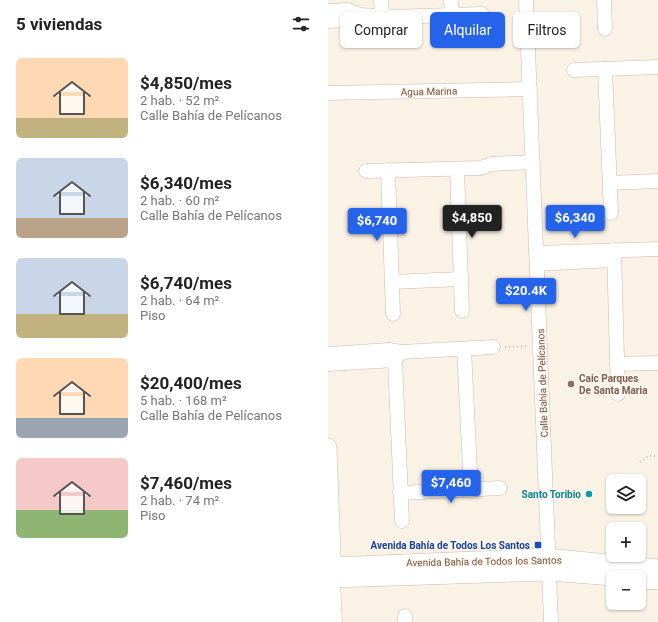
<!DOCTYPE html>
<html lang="es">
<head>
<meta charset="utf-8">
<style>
	:root { --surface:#fff; --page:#f6f6f6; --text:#222; --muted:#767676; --accent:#2563eb }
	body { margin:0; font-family:Roboto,sans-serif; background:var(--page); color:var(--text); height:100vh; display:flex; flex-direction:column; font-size:15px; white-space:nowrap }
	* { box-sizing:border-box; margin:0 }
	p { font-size:13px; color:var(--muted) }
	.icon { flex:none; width:22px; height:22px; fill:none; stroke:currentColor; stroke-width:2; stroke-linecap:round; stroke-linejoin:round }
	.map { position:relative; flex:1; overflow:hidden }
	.sheet { display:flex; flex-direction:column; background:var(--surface); width:328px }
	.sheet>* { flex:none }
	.banner { position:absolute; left:12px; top:12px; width:258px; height:36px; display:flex; gap:8px }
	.tools { position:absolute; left:278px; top:474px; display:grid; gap:8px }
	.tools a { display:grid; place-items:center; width:40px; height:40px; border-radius:6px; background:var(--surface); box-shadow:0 1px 3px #0004; font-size:20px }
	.price { position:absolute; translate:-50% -34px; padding:0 9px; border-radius:4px; background:var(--accent); color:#fff; font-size:13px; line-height:26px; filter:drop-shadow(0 1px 2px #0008) }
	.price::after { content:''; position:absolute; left:50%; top:24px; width:12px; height:9px; margin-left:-6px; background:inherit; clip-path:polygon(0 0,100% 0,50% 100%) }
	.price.active { background:#222; color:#fff }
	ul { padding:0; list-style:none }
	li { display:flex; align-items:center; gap:12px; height:100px; padding:0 16px }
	li span { display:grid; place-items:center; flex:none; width:112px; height:80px; border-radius:6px; color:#555 }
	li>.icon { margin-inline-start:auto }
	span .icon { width:48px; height:48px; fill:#fffc; stroke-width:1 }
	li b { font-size:17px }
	h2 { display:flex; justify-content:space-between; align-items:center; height:48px; padding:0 16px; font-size:17px }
	.tag { padding:0 14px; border-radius:6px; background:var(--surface); box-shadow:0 1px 3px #0004; font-size:14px; line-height:36px }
	.tag.active { background:var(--accent); color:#fff }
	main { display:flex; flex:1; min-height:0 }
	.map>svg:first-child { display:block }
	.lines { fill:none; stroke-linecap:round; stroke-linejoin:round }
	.minor-casing { stroke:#ccb9ad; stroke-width:15 }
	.tertiary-casing { stroke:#ccb9ad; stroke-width:18 }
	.path { stroke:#d3b3a2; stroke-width:2; stroke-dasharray:1 3; stroke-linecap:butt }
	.minor { stroke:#fff; stroke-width:14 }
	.tertiary { stroke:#fff; stroke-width:17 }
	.education-dot { fill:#8d6e63; stroke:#fef6ec; stroke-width:1.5 }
	.culture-dot { fill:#0f9aa8; stroke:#fef6ec; stroke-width:1.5 }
	.transit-dot { fill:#1a4fb4; stroke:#fef6ec; stroke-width:1.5 }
	.labels { text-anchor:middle; stroke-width:3; stroke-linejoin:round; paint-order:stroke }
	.street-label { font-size:10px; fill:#72584c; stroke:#fef6ec }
	.education-label { font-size:10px; font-weight:bold; fill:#785e54; stroke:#fef6ec; text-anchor:start }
	.culture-label { font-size:10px; font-weight:bold; fill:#0d838f; stroke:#fef6ec; text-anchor:end }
	.transit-label { font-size:10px; font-weight:bold; fill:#164399; stroke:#fef6ec; text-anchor:end }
</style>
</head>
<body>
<main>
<section class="sheet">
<h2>5 viviendas<svg class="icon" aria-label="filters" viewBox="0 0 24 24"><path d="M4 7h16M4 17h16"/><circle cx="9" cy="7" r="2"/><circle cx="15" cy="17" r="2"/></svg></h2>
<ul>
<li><span style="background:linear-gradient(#ffd9b3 75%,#c2b280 0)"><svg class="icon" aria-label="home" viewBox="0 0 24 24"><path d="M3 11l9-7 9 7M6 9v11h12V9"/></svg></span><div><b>$4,850/mes</b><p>2 hab. · 52 m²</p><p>Calle Bahía de Pelícanos</p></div></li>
<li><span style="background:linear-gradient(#c9d6e8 75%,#b9a48a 0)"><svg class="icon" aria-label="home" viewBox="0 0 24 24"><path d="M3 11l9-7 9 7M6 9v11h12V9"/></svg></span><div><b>$6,340/mes</b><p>2 hab. · 60 m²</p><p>Calle Bahía de Pelícanos</p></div></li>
<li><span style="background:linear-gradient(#c9d6e8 70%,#c2b280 0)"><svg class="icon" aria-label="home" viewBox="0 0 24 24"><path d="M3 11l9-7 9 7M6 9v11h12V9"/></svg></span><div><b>$6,740/mes</b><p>2 hab. · 64 m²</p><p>Piso</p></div></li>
<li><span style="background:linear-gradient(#ffd9b3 75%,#9aa5b1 0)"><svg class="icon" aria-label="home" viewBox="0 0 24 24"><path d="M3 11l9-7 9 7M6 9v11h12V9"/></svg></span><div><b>$20,400/mes</b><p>5 hab. · 168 m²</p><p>Calle Bahía de Pelícanos</p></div></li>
<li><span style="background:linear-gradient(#f6c9c9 65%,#8fb573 0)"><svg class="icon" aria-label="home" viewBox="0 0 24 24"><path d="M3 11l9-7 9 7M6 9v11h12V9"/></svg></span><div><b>$7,460/mes</b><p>2 hab. · 74 m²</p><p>Piso</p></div></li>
</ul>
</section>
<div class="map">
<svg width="330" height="622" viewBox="0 0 330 622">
	<rect width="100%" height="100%" fill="#fbf2e6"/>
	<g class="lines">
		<defs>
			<g id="minor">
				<path d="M53,0l1,16"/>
				<path d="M123,0l1,15"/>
				<path d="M198,0l25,622"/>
				<path d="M276,0l1,29"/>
				<path d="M0,11l20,-1 12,5 31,2 91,-3"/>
				<path d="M0,21l20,-1 12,-5"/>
				<path d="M277,69l6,144"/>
				<path d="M246,70l84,-3"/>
				<path d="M0,93l202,-4"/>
				<path d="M129,169l5,142"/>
				<path d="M60,170l5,144"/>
				<path d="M38,171l115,-3 10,-4 42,-2"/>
				<path d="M282,183l48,-2"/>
				<path d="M286,250l4,144"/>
				<path d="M209,253l121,-4"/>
				<path d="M209,264l77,-4"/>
				<path d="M64,282l69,-3"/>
				<path d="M136,349l7,141"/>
				<path d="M61,350l6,10 7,161"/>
				<path d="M0,354l61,-4 12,2 92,-5"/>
				<path d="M0,364l67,-4 4,-5"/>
				<path d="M289,364l41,-1"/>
				<path d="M72,493l100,-5"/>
				<path d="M5,579l2,43"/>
				<path d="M77,616v6"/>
			</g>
			<g id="tertiary">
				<path d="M0,447l5,132 216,-7 64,5"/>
				<path d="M5,566l215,-9 110,11"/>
				<path d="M311,580l19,1"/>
			</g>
		</defs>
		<use href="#minor" class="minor-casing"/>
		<use href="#tertiary" class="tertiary-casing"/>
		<g class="path">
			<path d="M177,347l24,-1"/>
			<path d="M312,462l9,-6h9"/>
		</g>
		<use href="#minor" class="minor"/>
		<use href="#tertiary" class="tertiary"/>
	</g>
	<circle class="education-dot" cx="243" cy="384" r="4"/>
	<circle class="culture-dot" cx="261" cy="494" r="4"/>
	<rect class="transit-dot" x="206" y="541" width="8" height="8" rx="2"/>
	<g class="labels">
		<g class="street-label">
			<text transform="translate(101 91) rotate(-1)" y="4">Agua Marina</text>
			<text transform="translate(214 383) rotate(-92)" y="4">Calle Bahía de Pelícanos</text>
			<text transform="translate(156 561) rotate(-1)" y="4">Avenida Bahía de Todos los Santos</text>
		</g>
		<g class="education-label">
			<text x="251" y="382">Caic Parques<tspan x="251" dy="12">De Santa Maria</tspan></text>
		</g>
		<g class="culture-label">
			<text x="253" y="498">Santo Toribio</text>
		</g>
		<g class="transit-label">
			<text x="202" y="549">Avenida Bahía de Todos Los Santos</text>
		</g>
	</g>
</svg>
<div class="tools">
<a><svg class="icon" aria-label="layers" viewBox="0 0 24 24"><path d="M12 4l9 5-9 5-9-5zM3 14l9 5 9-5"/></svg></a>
<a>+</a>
<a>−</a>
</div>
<b class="price active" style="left:144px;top:239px">$4,850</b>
<b class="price" style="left:247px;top:239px">$6,340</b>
<b class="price" style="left:49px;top:242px">$6,740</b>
<b class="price" style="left:198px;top:312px">$20.4K</b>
<b class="price" style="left:123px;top:504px">$7,460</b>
<div class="banner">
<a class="tag">Comprar</a>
<a class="tag active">Alquilar</a>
<a class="tag">Filtros</a>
</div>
</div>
</main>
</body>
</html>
